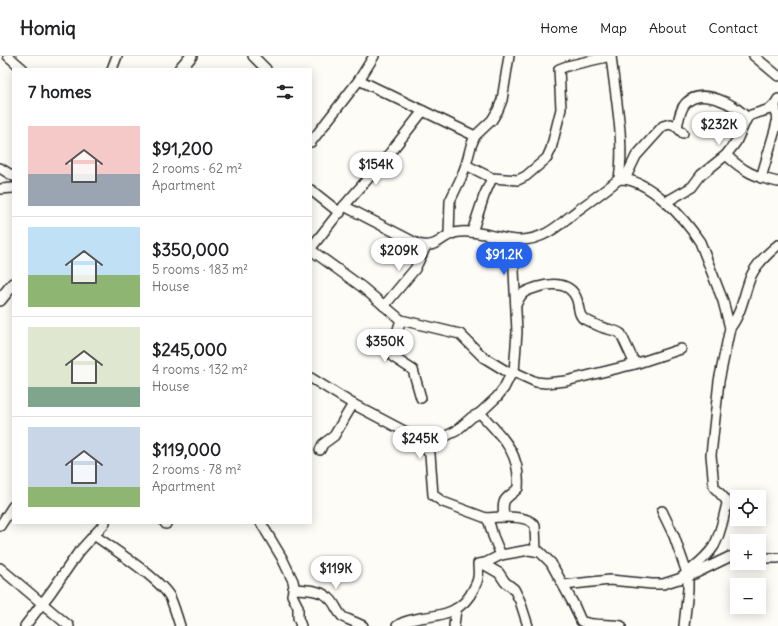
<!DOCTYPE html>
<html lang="en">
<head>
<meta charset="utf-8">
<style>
	:root { --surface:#fff; --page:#f6f6f6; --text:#202124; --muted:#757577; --line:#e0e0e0; --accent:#2563eb }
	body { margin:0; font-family:Delius,sans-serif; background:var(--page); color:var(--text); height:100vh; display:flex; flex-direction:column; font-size:15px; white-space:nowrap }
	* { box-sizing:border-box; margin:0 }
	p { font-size:13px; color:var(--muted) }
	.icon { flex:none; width:22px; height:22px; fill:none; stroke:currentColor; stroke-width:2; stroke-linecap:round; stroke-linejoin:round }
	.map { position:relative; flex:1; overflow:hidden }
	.panel { position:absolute; left:12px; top:12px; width:300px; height:456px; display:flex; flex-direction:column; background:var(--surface); border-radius:0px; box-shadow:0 2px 10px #0003 }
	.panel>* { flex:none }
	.buttons { position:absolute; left:730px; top:434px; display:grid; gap:8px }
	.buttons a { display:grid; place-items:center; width:36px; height:36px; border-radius:0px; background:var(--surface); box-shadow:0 2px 10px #0003; font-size:20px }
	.price { position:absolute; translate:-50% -34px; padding:0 9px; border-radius:14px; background:#fff; color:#222; font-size:13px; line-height:26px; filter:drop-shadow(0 1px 2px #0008) }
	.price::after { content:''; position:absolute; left:50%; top:24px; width:12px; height:9px; margin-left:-6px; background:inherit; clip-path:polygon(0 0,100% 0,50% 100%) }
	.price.current { background:var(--accent); color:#fff }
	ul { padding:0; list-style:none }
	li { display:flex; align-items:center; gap:12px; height:100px; padding:0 16px }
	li+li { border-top:1px solid var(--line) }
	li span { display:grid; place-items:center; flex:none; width:112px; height:80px; border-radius:0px; color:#555 }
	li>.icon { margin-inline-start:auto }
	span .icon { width:48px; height:48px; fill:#fffc; stroke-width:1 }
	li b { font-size:17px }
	h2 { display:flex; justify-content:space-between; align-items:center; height:48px; padding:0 16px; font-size:17px }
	header { display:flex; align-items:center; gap:24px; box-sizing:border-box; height:56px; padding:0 20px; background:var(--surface); border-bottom:1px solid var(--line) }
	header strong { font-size:19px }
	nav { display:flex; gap:22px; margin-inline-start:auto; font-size:14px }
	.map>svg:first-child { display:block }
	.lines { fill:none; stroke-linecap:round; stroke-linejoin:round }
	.minor-casing { stroke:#2b2b2b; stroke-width:12 }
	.major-casing { stroke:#2b2b2b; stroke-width:14 }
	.minor { stroke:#fdfcf7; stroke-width:9 }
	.major { stroke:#fdfcf7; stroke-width:11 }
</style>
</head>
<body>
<header>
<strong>Homiq</strong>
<nav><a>Home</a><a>Map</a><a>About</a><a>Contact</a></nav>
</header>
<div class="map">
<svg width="778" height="570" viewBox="0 0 778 570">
	<rect width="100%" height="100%" fill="#fdfcf7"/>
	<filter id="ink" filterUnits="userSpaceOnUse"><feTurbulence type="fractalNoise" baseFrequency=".025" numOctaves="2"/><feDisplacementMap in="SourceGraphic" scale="8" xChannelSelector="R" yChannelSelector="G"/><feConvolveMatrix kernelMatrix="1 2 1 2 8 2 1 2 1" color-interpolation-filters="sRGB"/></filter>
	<g filter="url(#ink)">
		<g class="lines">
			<defs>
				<g id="minor">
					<path d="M8,0l15,13"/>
					<path d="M253,0l13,13"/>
					<path d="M611,0c4,39 14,85 8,123"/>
					<path d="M754,0l24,20"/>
					<path d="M112,13l5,-13"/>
					<path d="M359,24l116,56"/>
					<path d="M677,71c2,-8 3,-18 9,-24 16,-16 49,1 61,15"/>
					<path d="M311,86l48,-62 15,-24"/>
					<path d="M726,99c17,16 29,22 52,27"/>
					<path d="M466,109l26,13 26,2 8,-4 21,-18 4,-9 10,-40 -2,-40 8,-3 44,-10"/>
					<path d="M0,112l13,8"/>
					<path d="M761,122l14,-48 2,-8 -2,-18"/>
					<path d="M625,123l11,-23 27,-30 7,-2 7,3 6,6"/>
					<path d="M0,133l13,-1"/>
					<path d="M311,134l29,23"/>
					<path d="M666,146l26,-15 9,-12 25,-20 10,-13 11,-24 4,-3 19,-6 5,-5 3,-5"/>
					<path d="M344,150l74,38c22,6 23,-11 42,-12 20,-2 40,8 60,8 25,0 40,-16 58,-30 14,-10 28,-20 41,-31 30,-1 66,40 81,63l23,59 7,27 -11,53 -8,74 3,32 12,13 1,4c-4,14 -6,29 -13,42 -8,13 -23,23 -34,33"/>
					<path d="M472,176l12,-36 8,-18"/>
					<path d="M449,179l1,-34 11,-23 5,-13 5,-19 4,-10 17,-16 6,-10 4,-10 7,-44"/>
					<path d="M311,192l33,-42 42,-48 37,-47"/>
					<path d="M311,194l51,37 39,33 59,14 23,23 28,17"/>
					<path d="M517,247c5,-12 9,-12 21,-16 14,-4 33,-5 39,13 2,6 1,15 7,19 6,3 14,7 20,9 6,2 12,2 17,6l14,30"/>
					<path d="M384,250l31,-37 11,-23"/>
					<path d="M401,264l-9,28 1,9 20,13 8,28"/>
					<path d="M730,272c12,-15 14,-35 21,-52 6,-13 16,-22 27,-31"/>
					<path d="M514,316l3,-40 -4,-82 1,-10"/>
					<path d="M311,322l42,26 55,29 11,8 11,13 3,41 10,7 43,16 3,4 4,14 8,19"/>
					<path d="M480,357c21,23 41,39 38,75 -11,12 -17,8 -14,29"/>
					<path d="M424,391l32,-16 16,-14 8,-4 17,-16 7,-9 7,-14 3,-2 22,10 10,1 20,-2 69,-17 46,-15"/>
					<path d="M320,394l3,-6 11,-8 19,-32"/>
					<path d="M662,455l12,25 13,37"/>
					<path d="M486,462c11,-1 43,-4 49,8l1,25"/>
					<path d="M165,467l1,1"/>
					<path d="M261,467l21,35 11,23 1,5 -2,9 6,12v11l3,8"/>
					<path d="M0,470l13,-20"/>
					<path d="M94,479c19,14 65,43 76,62 4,9 7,19 10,29"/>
					<path d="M759,502h19"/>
					<path d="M0,512l69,58"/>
					<path d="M564,529l46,-5 42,4h11l31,-10 35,-17 8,-1"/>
					<path d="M293,533c14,1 29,0 39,12 4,5 6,12 11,16 3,2 15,6 20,9"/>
					<path d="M25,570l26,-34 27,-39 27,-30"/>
					<path d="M397,570c7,-6 16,-6 23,-8 24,-3 43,-6 54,-30 2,-4 4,-7 4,-11 1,-4 0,-9 0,-13l7,-1"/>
					<path d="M454,570l2,-17"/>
					<path d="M528,570l-8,-25 -6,-12 -9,-7 -6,-9 -14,-8v-2l16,-8 28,-5 11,2 11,11 23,42 7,16c9,5 29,3 40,5"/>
					<path d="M684,570l4,-37v-13"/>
				</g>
				<g id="major">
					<path d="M180,13l11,-13"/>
					<path d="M0,244l13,-16"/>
				</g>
			</defs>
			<use href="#minor" class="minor-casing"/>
			<use href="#major" class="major-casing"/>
			<use href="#minor" class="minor"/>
			<use href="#major" class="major"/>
		</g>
	</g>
</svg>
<div class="buttons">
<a><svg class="icon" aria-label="locate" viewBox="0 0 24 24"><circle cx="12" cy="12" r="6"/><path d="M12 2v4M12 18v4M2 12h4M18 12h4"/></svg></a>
<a>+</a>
<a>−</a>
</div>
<b class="price" style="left:719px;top:90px">$232K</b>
<b class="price" style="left:376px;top:130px">$154K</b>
<b class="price" style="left:399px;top:216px">$209K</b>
<b class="price current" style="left:504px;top:220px">$91.2K</b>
<b class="price" style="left:385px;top:307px">$350K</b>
<b class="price" style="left:420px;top:404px">$245K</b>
<b class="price" style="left:336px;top:534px">$119K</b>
<section class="panel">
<h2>7 homes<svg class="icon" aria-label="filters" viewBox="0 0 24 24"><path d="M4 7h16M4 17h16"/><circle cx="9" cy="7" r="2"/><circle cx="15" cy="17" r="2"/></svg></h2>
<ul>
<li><span style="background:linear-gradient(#f6c9c9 60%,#9aa5b1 0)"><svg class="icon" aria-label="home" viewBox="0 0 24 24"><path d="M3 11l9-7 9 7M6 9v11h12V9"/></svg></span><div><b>$91,200</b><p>2 rooms · 62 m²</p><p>Apartment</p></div></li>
<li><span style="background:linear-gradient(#bfe0f5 60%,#8fb573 0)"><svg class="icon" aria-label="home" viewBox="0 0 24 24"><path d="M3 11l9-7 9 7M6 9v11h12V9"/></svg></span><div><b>$350,000</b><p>5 rooms · 183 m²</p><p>House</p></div></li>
<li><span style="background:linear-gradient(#dfe7d0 75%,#7fa58c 0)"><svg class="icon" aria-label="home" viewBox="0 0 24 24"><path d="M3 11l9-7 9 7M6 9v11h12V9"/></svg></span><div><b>$245,000</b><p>4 rooms · 132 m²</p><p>House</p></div></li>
<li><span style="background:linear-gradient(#c9d6e8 75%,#8fb573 0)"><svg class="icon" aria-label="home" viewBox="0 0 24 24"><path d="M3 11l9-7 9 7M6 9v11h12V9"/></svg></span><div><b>$119,000</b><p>2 rooms · 78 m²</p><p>Apartment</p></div></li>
</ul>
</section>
</div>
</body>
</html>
